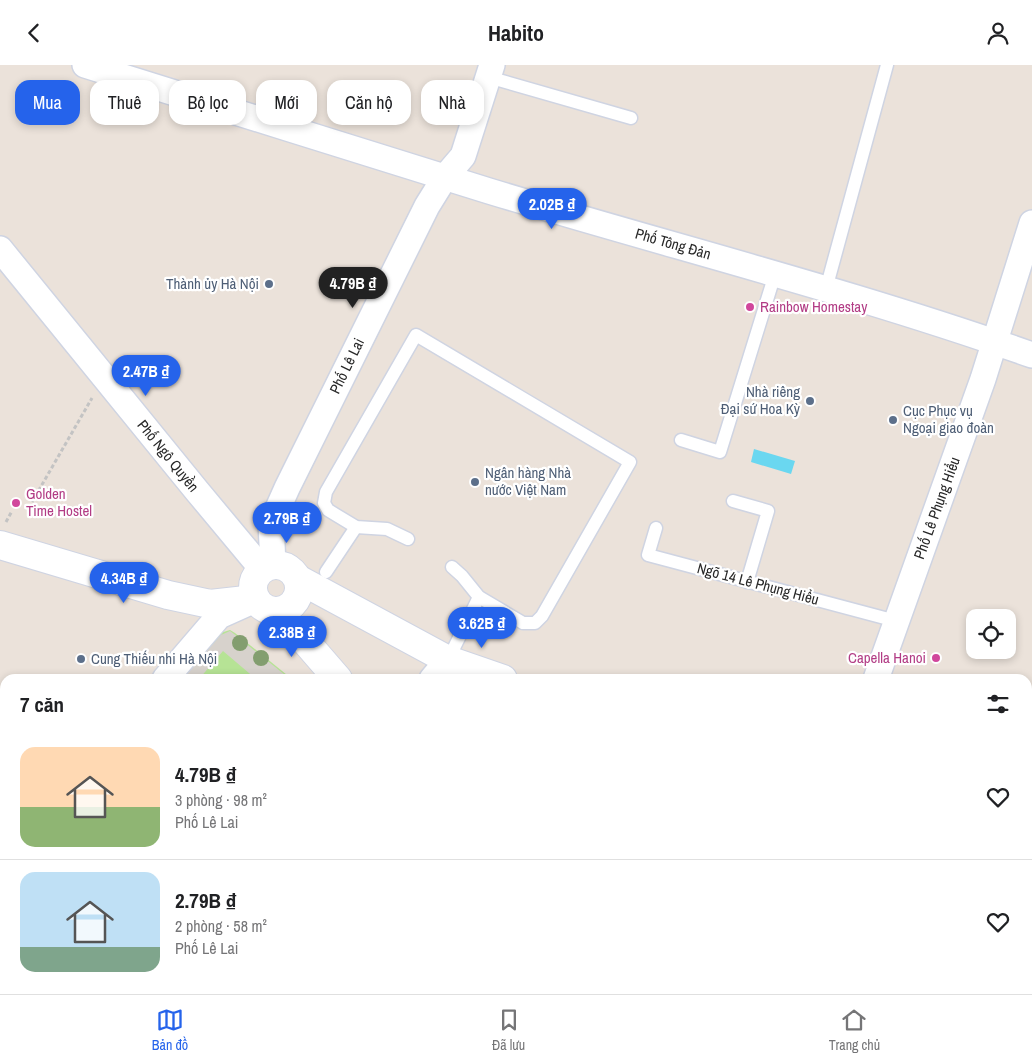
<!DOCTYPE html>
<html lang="vi">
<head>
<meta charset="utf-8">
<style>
	:root { --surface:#fff; --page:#f2f2f2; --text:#202124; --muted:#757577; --line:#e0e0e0; --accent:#2563eb }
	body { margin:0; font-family:"Archivo Narrow",sans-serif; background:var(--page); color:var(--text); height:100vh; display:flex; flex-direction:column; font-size:19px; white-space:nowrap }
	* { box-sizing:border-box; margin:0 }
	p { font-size:16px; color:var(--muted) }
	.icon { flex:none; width:28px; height:28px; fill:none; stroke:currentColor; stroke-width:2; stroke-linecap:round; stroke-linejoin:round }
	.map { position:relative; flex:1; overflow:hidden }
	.side { position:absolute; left:0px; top:609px; width:1032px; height:321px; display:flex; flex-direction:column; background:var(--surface); border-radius:15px 15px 0 0; box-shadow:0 2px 8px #0003 }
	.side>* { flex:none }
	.banner { position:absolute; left:15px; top:15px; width:500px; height:45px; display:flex; gap:10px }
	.controls { position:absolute; left:966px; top:544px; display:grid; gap:10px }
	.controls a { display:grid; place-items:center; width:50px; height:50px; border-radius:10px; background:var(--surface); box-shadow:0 2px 8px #0003; font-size:25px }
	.price { position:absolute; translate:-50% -42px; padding:0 11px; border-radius:18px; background:var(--accent); color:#fff; font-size:16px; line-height:32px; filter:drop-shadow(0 1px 2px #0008) }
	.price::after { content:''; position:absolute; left:50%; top:30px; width:15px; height:11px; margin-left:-8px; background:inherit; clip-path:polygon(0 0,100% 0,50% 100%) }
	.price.current { background:#222; color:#fff }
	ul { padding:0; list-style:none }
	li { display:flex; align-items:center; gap:15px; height:125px; padding:0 20px }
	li+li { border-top:1px solid var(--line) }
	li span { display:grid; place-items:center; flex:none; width:140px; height:100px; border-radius:15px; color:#555 }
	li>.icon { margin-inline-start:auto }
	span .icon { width:60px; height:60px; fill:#fffc; stroke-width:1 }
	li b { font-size:21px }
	h2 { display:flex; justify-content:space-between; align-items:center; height:60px; padding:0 20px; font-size:21px }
	.pill { padding:0 18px; border-radius:15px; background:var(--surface); box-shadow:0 2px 8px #0003; font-size:18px; line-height:45px }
	.pill.current { background:var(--accent); color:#fff }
	header { display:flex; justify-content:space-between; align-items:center; height:65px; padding:0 20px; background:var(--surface); font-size:22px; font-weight:700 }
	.tab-bar { display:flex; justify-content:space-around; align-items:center; height:70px; border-top:1px solid var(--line); background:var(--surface); font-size:14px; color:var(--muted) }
	.tab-bar a { display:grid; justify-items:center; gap:2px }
	.tab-bar .current { color:var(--accent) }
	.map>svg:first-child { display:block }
	.green { fill:#b6e395 }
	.plaza { fill:#d7d2cc }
	.water { fill:#6ad7f0 }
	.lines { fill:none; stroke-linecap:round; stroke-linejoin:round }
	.service-casing { stroke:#cfd4e2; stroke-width:15 }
	.minor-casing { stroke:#cfd4e2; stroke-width:28 }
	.tertiary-casing { stroke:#cfd4e2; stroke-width:30 }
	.path { stroke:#c3c3c3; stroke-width:3; stroke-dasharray:4 2.5; stroke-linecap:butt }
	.service { stroke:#fff; stroke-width:12 }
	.minor { stroke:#fff; stroke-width:25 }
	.tertiary { stroke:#fff; stroke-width:28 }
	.tree { fill:#839e6f }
	.service-dot { fill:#5c6f8a; stroke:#fff; stroke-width:2 }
	.hotel-dot { fill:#d1479c; stroke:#fff; stroke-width:2 }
	.labels { text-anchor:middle; stroke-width:4.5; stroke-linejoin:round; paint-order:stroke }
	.street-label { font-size:15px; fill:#282828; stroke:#fff }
	.service-label { font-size:15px; fill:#4e5e75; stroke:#fff; text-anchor:start }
	.hotel-label { font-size:15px; fill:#b23c85; stroke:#fff; text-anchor:start }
</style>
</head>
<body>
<header><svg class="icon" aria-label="back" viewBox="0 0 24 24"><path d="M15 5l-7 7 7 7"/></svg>Habito<svg class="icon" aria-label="person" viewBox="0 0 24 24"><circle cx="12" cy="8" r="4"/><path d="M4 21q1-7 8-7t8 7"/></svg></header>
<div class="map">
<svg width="1032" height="929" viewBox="0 0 1032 929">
	<rect width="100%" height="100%" fill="#ebe2da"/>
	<g class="green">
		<path d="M230,565l5,3 57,46h-112l40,-46z"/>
		<path d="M5,814v111h140l-3,4h-142v-109z"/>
	</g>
	<g class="plaza">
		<path d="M230,566l4,3 56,45h-34l-33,-28 -24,28h-17l39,-44z"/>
		<path d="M1,897l4,3v25h28l5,4h-38v-30z"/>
		<path d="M95,925h49l-3,4h-46z"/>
	</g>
	<path class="water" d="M754,384l41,12 -4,13 -40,-12z"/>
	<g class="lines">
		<defs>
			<g id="service">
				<path d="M488,12l143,41"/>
				<path d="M826,224l61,-224"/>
				<path d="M681,375l39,12 55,-178"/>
				<path d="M733,436l35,10 -21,71"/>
				<path d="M656,463l-8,27 248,66"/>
				<path d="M408,474l-21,-10 -31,-2 -28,-17 -4,-7 2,-11 90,-157 214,127 -88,154 -7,7h-12l-44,-26 -17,-21 -10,-9"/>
				<path d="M326,507l30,-45"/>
				<path d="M448,595l31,-63"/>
			</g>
			<g id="minor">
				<path d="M85,0c135,42 269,84 404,126 181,55 365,101 543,164"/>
				<path d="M0,184l197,242 65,78"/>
				<path d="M273,499l-2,-40 16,-36 140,-282 18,-29 18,-21 29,-91"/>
				<path d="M165,614l54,-63 29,-13"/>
				<path d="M432,614l16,-19"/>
				<path d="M876,614l107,-300 49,-156"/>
				<path d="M0,803l5,-6"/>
				<path d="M160,929l4,-4"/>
			</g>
			<g id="tertiary">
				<path d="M0,480l168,50 42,9 45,-5"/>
				<circle cx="276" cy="523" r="23"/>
				<path d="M298,514l150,81 55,19"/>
				<path d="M274,546l32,31 32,37"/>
				<path d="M1028,767l4,1"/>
				<path d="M603,925l3,4"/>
			</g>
		</defs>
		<use href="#service" class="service-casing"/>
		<use href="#minor" class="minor-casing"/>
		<use href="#tertiary" class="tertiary-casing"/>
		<g class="path">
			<path d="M32,437l60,-104"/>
			<path d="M6,457l6,-11"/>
			<path d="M0,870l5,-5"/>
			<path d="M46,925l7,4"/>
			<path d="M99,929v-4"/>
		</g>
		<use href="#service" class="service"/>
		<use href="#minor" class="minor"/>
		<use href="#tertiary" class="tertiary"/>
	</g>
	<g class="tree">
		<circle cx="240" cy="578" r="8"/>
		<circle cx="261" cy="593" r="8"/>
	</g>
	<g class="service-dot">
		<circle cx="269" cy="219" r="5"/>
		<circle cx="810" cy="336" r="5"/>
		<circle cx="893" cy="355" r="5"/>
		<circle cx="475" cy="417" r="5"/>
		<circle cx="81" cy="594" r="5"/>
	</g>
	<g class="hotel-dot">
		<circle cx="750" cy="242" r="5"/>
		<circle cx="16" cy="438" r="5"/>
		<circle cx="936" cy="593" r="5"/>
	</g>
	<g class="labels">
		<g class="street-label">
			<text transform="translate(673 179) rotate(16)" y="5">Phố Tông Đản</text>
			<text transform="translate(347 301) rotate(-64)" y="5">Phố Lê Lai</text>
			<text transform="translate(168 391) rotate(51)" y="5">Phố Ngô Quyền</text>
			<text transform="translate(937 443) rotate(-70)" y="5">Phố Lê Phụng Hiểu</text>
			<text transform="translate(758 519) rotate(15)" y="5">Ngõ 14 Lê Phụng Hiểu</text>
		</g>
		<g class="service-label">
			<text x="259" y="224" text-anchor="end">Thành ủy Hà Nội</text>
			<text x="800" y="332" text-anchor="end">Nhà riêng<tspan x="800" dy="17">Đại sứ Hoa Kỳ</tspan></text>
			<text x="903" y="351">Cục Phục vụ<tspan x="903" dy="17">Ngoại giao đoàn</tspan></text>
			<text x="485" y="413">Ngân hàng Nhà<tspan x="485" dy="17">nước Việt Nam</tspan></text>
			<text x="91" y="599">Cung Thiếu nhi Hà Nội</text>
		</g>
		<g class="hotel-label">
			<text x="760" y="247">Rainbow Homestay</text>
			<text x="26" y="434">Golden<tspan x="26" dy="17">Time Hostel</tspan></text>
			<text x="926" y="598" text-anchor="end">Capella Hanoi</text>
		</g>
	</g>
</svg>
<div class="controls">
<a><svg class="icon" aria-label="locate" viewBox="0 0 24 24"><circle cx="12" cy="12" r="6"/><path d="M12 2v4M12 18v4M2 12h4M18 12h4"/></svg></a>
</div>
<b class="price" style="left:552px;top:165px">2.02B ₫</b>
<b class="price current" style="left:353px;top:244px">4.79B ₫</b>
<b class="price" style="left:146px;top:332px">2.47B ₫</b>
<b class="price" style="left:287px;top:479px">2.79B ₫</b>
<b class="price" style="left:124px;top:539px">4.34B ₫</b>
<b class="price" style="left:482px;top:584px">3.62B ₫</b>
<b class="price" style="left:292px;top:593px">2.38B ₫</b>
<div class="banner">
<a class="pill current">Mua</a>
<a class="pill">Thuê</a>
<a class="pill">Bộ lọc</a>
<a class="pill">Mới</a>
<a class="pill">Căn hộ</a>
<a class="pill">Nhà</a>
</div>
<section class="side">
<h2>7 căn<svg class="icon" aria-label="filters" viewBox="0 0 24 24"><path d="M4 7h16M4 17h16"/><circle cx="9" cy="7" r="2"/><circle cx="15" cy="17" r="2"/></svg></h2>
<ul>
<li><span style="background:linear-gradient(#ffd9b3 60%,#8fb573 0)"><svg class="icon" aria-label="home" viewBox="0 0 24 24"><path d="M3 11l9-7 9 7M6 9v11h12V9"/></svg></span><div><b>4.79B ₫</b><p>3 phòng · 98 m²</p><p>Phố Lê Lai</p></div><svg class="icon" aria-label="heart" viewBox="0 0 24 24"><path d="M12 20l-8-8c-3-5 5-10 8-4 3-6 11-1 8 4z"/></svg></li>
<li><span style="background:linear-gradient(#bfe0f5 75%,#7fa58c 0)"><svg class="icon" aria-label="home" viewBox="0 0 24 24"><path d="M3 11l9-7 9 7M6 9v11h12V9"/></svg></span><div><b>2.79B ₫</b><p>2 phòng · 58 m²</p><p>Phố Lê Lai</p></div><svg class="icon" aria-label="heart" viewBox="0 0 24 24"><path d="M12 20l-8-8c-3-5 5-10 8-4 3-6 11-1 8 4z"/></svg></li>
</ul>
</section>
</div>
<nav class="tab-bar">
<a class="current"><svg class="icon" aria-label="map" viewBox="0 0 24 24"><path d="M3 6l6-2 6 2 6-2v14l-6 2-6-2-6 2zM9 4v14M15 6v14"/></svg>Bản đồ</a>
<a><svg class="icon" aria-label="saved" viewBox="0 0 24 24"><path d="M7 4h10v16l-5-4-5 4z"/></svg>Đã lưu</a>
<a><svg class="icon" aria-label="home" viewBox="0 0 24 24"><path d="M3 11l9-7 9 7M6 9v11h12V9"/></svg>Trang chủ</a>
</nav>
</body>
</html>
